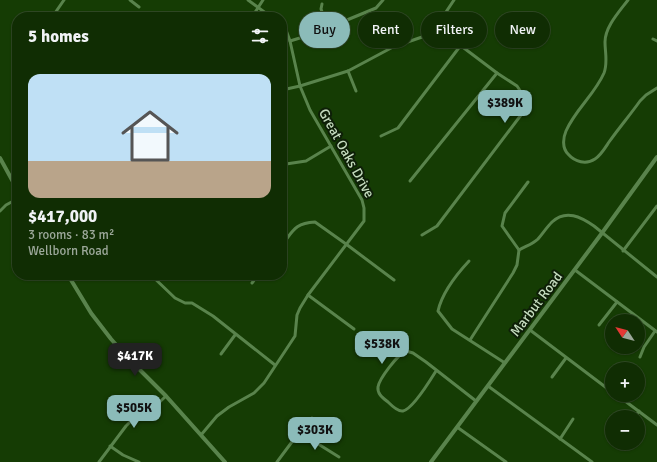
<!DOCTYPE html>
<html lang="en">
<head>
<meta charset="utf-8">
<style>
	:root { --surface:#102d03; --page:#19350d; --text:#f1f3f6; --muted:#9ca89a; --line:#304925; --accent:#8bbbb9 }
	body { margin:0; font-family:Signika,sans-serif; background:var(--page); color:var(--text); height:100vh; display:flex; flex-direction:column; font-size:15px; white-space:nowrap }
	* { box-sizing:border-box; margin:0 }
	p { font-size:13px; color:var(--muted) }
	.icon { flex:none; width:22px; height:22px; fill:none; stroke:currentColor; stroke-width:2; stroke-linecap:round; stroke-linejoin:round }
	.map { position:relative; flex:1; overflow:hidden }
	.panel { position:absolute; left:12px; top:12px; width:275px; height:268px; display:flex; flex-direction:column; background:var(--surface); border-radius:16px; box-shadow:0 1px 3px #0004,0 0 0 1px var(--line) }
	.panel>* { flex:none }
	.hud { position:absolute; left:299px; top:12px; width:298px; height:36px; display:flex; gap:8px }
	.needle { width:26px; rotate:306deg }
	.fabs { position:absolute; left:605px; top:314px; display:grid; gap:8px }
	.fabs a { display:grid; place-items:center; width:40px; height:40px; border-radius:50%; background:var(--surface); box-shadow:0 1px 3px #0004,0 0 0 1px var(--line); font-size:20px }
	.price { position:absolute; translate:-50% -34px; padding:0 9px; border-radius:8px; background:var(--accent); color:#111; font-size:13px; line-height:26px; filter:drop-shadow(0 1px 2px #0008) }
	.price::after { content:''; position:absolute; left:50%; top:24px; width:12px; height:9px; margin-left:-6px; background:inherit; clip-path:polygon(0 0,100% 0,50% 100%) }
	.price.current { background:#222; color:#fff }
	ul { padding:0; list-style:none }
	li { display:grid; align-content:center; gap:8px; height:212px; padding:0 16px }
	li span { display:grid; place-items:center; height:124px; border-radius:12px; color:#555 }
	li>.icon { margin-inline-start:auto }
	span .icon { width:72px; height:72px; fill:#fffc; stroke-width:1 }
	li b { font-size:17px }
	h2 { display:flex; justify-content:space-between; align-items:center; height:48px; padding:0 16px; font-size:17px }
	.chip { padding:0 14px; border-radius:18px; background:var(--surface); box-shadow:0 1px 3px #0004,0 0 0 1px var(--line); font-size:14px; line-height:36px }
	.chip.current { background:var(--accent); color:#111 }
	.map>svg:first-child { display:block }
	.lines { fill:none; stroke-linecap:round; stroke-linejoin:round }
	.street { stroke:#59834c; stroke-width:3 }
	.secondary { stroke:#59834c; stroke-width:4 }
	.labels { text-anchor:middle; stroke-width:4; stroke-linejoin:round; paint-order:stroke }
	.street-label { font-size:14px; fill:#c4dbbe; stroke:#0e1f08 }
</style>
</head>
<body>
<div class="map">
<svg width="657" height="462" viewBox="0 0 657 462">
	<rect width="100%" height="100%" fill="#153c04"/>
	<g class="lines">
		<g class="street">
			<path d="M130,0l9,7"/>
			<path d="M248,0l23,17"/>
			<path d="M628,0c-9,12 -23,27 -23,42 0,10 3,21 -1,31 -9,21 -29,37 -38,58 -3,7 -4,17 2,23 7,8 18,11 27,5 6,-4 10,-11 14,-17 10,-14 21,-27 31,-41l6,-6 11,-7"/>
			<path d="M322,4l-1,5 7,19"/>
			<path d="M61,17l-6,-4 9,-13"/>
			<path d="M252,17l11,-17"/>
			<path d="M653,39l4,2"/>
			<path d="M290,41l23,-7 63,-26 7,-8"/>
			<path d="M348,71l8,20"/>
			<path d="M282,90l18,-4 48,-15 45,-24 32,-11 11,-9 18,-27"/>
			<path d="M381,136l17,-8 63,-83"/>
			<path d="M286,164l20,-3 25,-15"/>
			<path d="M410,181l87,-108"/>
			<path d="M0,211l6,-6 11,-6"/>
			<path d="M422,235l15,-9 84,-111 3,-5v-10l-1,-5 -6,-9 -20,-13 -61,-46"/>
			<path d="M282,245c11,-14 13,-22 33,-23l31,22 48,36"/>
			<path d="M519,250c7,-4 14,-6 19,-11 5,-6 9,-12 14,-17 14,-13 29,-5 42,4l63,51"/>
			<path d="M623,251l34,-45"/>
			<path d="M469,261c-13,14 -27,32 -31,50l14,18 53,34"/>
			<path d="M575,270l82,62"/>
			<path d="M151,275l24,23 10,5h7l21,13 62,49"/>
			<path d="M252,283l6,-8"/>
			<path d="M308,295l46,34"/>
			<path d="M599,325l18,-23"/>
			<path d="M530,330l82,62"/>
			<path d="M470,340l43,-67 4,-8 2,-15 -17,-24 3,-13 23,-31"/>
			<path d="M221,354l14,-19"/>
			<path d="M640,357l4,-10 11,-16"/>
			<path d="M436,371c-5,8 -23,38 -33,40 -5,1 -12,-6 -15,-9 -5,-4 -11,-8 -10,-15 1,-8 20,-33 28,-36l7,2 13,9 50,39"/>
			<path d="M552,377l14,-19"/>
			<path d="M488,386l104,76"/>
			<path d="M617,395l40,30"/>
			<path d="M635,417l4,-6"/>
			<path d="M457,427l49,35"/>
			<path d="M299,432l40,25"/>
			<path d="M201,435l16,-19 12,-9 25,-14 10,-10 31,-47 2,-21 3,-7 8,-13 56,-74v-13l-2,-8 -52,-90 -10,-24 -10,-45 -4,-11 -4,-5"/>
			<path d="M560,439l13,-20"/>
			<path d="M110,446l13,9 16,7"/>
			<path d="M99,462l27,-36 6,-6 15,-6 19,-18"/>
			<path d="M277,462l29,-39 6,-5"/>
		</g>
		<g class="secondary">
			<path d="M0,158l17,31"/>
			<path d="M68,275l23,38 20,26 17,19 38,38 59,66"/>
			<path d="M431,462l171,-229 55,-76"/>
		</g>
	</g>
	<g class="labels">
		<g class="street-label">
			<text transform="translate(347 153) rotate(61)" y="5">Great Oaks Drive</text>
			<text transform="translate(536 304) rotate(-53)" y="5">Marbut Road</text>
		</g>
	</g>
</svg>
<div class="fabs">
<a><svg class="needle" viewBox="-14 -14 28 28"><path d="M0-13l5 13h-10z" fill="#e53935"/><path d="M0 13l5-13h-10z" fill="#9ca89a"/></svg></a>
<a>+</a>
<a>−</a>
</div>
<b class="price" style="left:505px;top:124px">$389K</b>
<b class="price" style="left:382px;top:365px">$538K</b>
<b class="price current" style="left:135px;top:377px">$417K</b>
<b class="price" style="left:134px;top:429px">$505K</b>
<b class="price" style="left:315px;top:451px">$303K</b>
<div class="hud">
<a class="chip current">Buy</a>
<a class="chip">Rent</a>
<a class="chip">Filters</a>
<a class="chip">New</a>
</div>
<section class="panel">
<h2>5 homes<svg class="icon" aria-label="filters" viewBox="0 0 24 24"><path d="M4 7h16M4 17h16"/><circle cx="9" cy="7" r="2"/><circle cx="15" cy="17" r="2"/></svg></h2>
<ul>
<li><span style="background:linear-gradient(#bfe0f5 70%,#b9a48a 0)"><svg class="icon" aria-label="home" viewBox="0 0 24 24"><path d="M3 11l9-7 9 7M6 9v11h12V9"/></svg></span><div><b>$417,000</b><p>3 rooms · 83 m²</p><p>Wellborn Road</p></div></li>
</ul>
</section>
</div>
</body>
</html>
